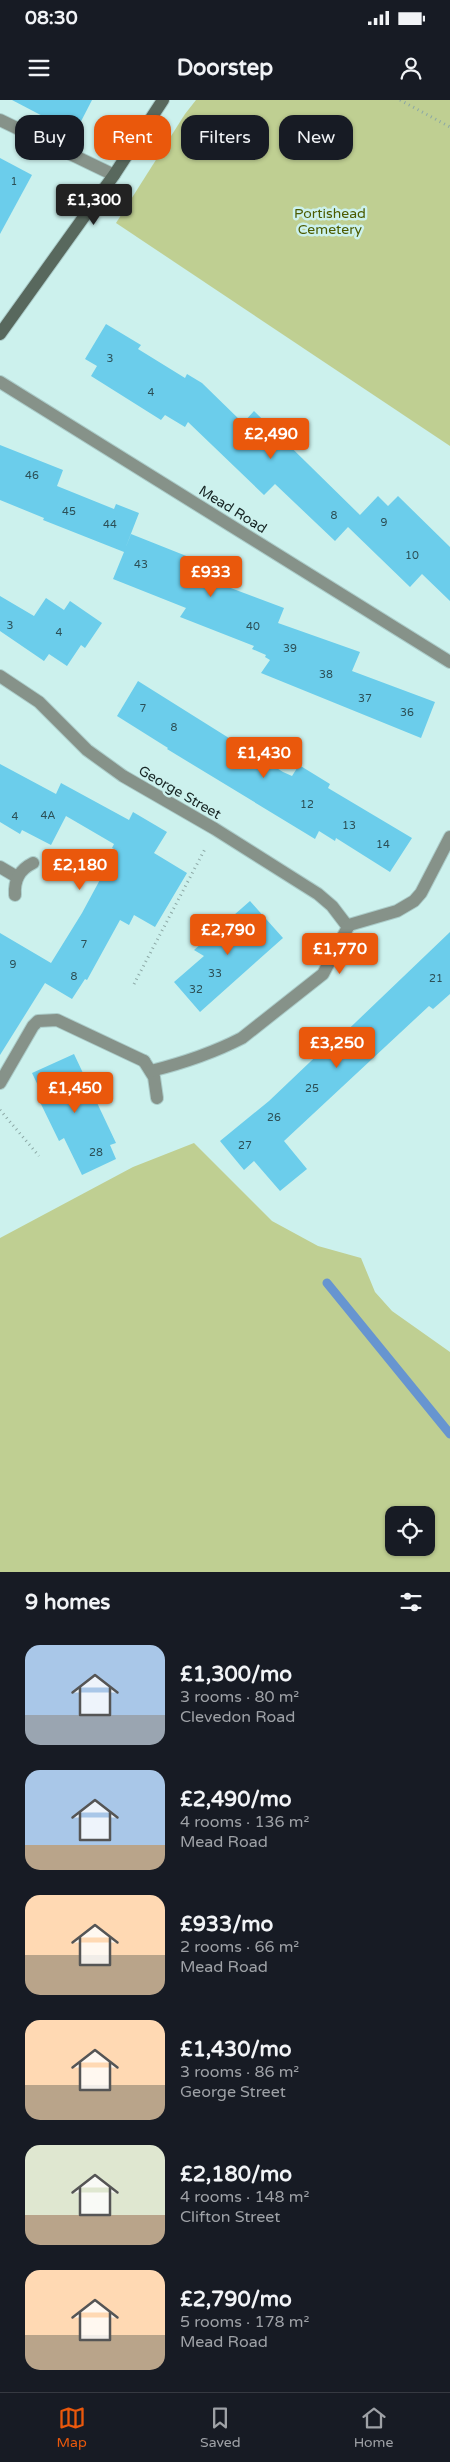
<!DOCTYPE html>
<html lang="en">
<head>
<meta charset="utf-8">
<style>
	:root { --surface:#171b24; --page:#242831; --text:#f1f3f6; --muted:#9ea1a6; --line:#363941; --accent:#ea580c }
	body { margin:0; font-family:"Varela Round",sans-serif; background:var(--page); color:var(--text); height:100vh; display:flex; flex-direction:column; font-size:19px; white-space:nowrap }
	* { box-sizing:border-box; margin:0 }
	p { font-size:16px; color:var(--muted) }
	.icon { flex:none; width:28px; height:28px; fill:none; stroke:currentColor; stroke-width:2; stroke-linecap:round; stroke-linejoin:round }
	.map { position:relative; height:1472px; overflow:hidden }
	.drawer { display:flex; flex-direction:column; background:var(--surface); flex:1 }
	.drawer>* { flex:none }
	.banner { position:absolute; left:15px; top:15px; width:420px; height:45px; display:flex; gap:10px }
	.controls { position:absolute; left:385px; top:1406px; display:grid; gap:10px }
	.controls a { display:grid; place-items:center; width:50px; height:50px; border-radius:10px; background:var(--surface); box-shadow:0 1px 4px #0004; font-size:25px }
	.price { position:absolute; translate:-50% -42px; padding:0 11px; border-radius:5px; background:var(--accent); color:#fff; font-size:16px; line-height:32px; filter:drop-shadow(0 1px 2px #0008) }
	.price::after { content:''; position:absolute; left:50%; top:30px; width:15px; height:11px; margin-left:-8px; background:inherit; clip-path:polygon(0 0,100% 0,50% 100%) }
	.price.selected { background:#222; color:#fff }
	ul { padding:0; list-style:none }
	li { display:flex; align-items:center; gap:15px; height:125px; padding:0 25px }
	li span { display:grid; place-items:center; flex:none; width:140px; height:100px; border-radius:15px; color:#555 }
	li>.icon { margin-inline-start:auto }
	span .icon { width:60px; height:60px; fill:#fffc; stroke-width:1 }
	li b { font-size:21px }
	h2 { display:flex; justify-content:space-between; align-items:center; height:60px; padding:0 25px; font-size:21px }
	.pill { padding:0 18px; border-radius:15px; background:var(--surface); box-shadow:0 1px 4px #0004; font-size:18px; line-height:45px }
	.pill.selected { background:var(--accent); color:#fff }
	.status { display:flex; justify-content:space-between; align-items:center; height:35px; padding:0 25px; background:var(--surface); direction:ltr }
	.status svg { height:14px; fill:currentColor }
	header { display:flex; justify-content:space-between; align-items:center; height:65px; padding:0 25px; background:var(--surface); font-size:22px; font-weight:800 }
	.dock { display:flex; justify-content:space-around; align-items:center; height:70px; border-top:1px solid var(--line); background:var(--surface); font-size:14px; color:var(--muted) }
	.dock a { display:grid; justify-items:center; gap:2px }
	.dock .selected { color:var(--accent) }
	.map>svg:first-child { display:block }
	.green { fill:#bfcf92; fill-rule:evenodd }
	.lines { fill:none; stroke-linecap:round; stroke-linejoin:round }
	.stream { stroke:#6795d0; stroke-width:9 }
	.building { fill:#6bcdeb }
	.service-casing { stroke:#abccc9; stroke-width:14 }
	.minor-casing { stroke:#abccc9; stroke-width:14 }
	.secondary-casing { stroke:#abccc9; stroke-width:14 }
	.path { stroke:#8ca8a5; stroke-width:3; stroke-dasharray:1 4; stroke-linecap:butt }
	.service { stroke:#869289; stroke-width:12 }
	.minor { stroke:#869289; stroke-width:12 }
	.secondary { stroke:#58685d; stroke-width:12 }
	.labels { text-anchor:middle; stroke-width:5; stroke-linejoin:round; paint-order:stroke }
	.number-label { font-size:11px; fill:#2c4f56 }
	.park-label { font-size:14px; fill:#4c5b00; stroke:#ccf1ed }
	.street-label { font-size:14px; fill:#172524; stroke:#ccf1ed }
</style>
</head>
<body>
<div class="status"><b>08:30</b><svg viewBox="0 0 49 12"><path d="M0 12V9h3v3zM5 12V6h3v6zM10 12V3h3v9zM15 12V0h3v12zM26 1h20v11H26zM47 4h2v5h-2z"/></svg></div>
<header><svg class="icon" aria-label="menu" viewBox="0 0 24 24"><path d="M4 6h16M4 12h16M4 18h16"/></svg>Doorstep<svg class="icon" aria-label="person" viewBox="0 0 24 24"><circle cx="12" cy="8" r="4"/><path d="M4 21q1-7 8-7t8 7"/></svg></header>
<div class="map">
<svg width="450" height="1472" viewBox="0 0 450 1472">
	<rect width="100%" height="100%" fill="#ccf1ed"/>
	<g class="green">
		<path d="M196,0h254v346l-334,-223 69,-109z"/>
		<path d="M194,1043l78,78 46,25 43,12 14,34 17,19 58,41v220h-450v-334l133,-71zM394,1415h32v33h-32z"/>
	</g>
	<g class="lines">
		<path class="stream" d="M327,1183l123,151"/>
	</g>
	<g class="building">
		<path d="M12,0h80l-17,33z"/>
		<path d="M0,58l32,17 -32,59z"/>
		<path d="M106,224l35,21 -3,4 47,29 2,-4 15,9 41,40 11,-12 106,104 18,-19 10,10 10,-10 52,51v54l-28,-27 -12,13 -62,-60 -13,14 -60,-57 -11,11 -76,-73 -3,5 -20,-12 -4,5 -70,-44 6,-10 -12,-7z"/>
		<path d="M0,345l63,25 -6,16 57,23 2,-5 23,9 -14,36 6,-15 78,31 -5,13 80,30 -6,15 82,29 -8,19 83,31 -14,36 -160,-65 9,-13 -5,-3 1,-2 -14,-6 2,-3 -74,-29 6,-9 -73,-29 11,-27 -81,-32 1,-2 -44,-18z"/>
		<path d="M0,496l34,20 12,-18 18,12 6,-9 32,22 -17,25 -4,-3 -14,21 -18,-12 -5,7 -44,-30z"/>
		<path d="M138,581l145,91 9,4 7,-11 31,19 -2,4 84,50 -22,34 -54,-34 -1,3 -16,-10 -4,8 -148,-90 1,-1 -51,-32z"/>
		<path d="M0,664l56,30 5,-11 68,37 4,-8 34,20 -13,21 33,20 -32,54 -21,-12 -5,10 -9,-5 -33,60 -2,-1 -13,20 -27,-16 -45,72v-122l51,30 31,-50 34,-63 -4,-2 2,-4 -48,-28 -15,29 -29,-15 -2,4 -20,-12z"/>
		<path d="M250,801l33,37 -83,74 -26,-30 30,-26 -10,-6z"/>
		<path d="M450,832v62l-17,15 -4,-3 -145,135 23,28 -27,22 -26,-30 -10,9 -24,-29 49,-40 62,-59 2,2z"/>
		<path d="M74,954l42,89 -6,2 6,14 -34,16 -18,-37 -5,3 -20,-41 5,-2 -12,-25z"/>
	</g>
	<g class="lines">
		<defs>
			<path id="service" d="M0,983l33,-57 5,-5 19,-1 87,41"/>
			<g id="minor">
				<path d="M0,20l114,55"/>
				<path d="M0,282l450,280"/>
				<path d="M0,576l39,26 48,48 36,26 92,53 103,65 14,12 16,21"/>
				<path d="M0,767l17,10"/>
				<path d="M15,795c-1,-15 4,-25 18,-32"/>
				<path d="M144,961l10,16 3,21"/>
				<path d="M151,971c32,-8 62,-18 91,-33l81,-64 26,-49 48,-14 17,-10 7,-8 29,-56"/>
			</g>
			<path id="secondary" d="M0,234l114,-159 49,-75"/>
		</defs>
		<use href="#service" class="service-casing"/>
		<use href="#minor" class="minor-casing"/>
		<use href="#secondary" class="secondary-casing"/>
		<g class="path">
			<path d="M400,0l50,27"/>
			<path d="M134,884l72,-137"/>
			<path d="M0,1010l39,46"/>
		</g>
		<use href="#service" class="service"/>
		<use href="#minor" class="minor"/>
		<use href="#secondary" class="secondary"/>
	</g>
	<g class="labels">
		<g class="number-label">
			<text x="14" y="85">1</text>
			<text x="110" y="262">3</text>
			<text x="151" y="296">4</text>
			<text x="32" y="379">46</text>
			<text x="69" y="415">45</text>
			<text x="334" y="419">8</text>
			<text x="384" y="426">9</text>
			<text x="110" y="428">44</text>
			<text x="412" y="459">10</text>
			<text x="141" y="468">43</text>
			<text x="10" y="529">3</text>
			<text x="253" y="530">40</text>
			<text x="59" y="536">4</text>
			<text x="290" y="552">39</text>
			<text x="326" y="578">38</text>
			<text x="365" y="602">37</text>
			<text x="143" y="612">7</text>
			<text x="407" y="616">36</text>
			<text x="174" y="631">8</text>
			<text x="307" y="708">12</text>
			<text x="48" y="719">4A</text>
			<text x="15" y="720">4</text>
			<text x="349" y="729">13</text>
			<text x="383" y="748">14</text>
			<text x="84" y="848">7</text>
			<text x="13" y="868">9</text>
			<text x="215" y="877">33</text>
			<text x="74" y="880">8</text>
			<text x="436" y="882">21</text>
			<text x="196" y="893">32</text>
			<text x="312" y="992">25</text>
			<text x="274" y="1021">26</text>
			<text x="245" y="1049">27</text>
			<text x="96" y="1056">28</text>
		</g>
		<g class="park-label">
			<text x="330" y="118">Portishead<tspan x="330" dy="16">Cemetery</tspan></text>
		</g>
		<g class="street-label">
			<text transform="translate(233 409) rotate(32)" y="5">Mead Road</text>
			<text transform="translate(180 692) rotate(30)" y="5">George Street</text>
		</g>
	</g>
</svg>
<div class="controls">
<a><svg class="icon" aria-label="locate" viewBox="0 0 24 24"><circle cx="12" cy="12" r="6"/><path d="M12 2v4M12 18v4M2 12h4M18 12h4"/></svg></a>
</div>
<b class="price selected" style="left:94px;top:126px">£1,300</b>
<b class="price" style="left:271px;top:360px">£2,490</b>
<b class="price" style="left:211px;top:498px">£933</b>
<b class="price" style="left:264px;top:679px">£1,430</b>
<b class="price" style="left:80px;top:791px">£2,180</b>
<b class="price" style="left:228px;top:856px">£2,790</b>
<b class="price" style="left:340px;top:875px">£1,770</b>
<b class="price" style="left:337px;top:969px">£3,250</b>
<b class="price" style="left:75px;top:1014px">£1,450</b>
<div class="banner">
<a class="pill">Buy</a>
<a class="pill selected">Rent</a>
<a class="pill">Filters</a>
<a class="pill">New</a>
</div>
</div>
<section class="drawer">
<h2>9 homes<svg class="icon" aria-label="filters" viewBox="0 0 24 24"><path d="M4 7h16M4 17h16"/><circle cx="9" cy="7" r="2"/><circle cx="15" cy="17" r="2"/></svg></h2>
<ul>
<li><span style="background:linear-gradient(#a9c7e8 70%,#9aa5b1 0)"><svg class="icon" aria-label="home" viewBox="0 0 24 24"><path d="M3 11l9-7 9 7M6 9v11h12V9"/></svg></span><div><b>£1,300/mo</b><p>3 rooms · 80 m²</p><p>Clevedon Road</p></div></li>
<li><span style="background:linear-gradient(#a9c7e8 75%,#b9a48a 0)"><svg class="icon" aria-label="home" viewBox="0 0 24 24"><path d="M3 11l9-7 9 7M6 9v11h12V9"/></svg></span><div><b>£2,490/mo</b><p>4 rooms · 136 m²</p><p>Mead Road</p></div></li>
<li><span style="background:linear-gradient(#ffd9b3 60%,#b9a48a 0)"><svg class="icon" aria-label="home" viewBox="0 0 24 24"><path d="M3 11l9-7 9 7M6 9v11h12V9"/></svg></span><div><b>£933/mo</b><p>2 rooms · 66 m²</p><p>Mead Road</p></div></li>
<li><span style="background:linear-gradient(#ffd9b3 65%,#b9a48a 0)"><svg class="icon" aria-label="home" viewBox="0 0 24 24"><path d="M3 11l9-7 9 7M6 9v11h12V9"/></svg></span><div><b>£1,430/mo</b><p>3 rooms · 86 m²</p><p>George Street</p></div></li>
<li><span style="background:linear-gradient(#dfe7d0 70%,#b9a48a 0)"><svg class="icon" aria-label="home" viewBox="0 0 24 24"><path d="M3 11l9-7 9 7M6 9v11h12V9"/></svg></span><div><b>£2,180/mo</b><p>4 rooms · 148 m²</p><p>Clifton Street</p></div></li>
<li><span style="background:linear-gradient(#ffd9b3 65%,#b9a48a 0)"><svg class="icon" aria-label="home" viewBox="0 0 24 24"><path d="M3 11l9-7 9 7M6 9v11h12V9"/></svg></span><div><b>£2,790/mo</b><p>5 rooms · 178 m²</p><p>Mead Road</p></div></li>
</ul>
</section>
<nav class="dock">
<a class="selected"><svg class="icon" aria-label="map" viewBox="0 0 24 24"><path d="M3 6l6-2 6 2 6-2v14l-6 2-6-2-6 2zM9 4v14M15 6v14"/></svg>Map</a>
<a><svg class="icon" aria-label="saved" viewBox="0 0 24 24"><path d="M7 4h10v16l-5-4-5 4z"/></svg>Saved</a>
<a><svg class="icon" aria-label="home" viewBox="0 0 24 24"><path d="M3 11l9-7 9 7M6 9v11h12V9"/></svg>Home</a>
</nav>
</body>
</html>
